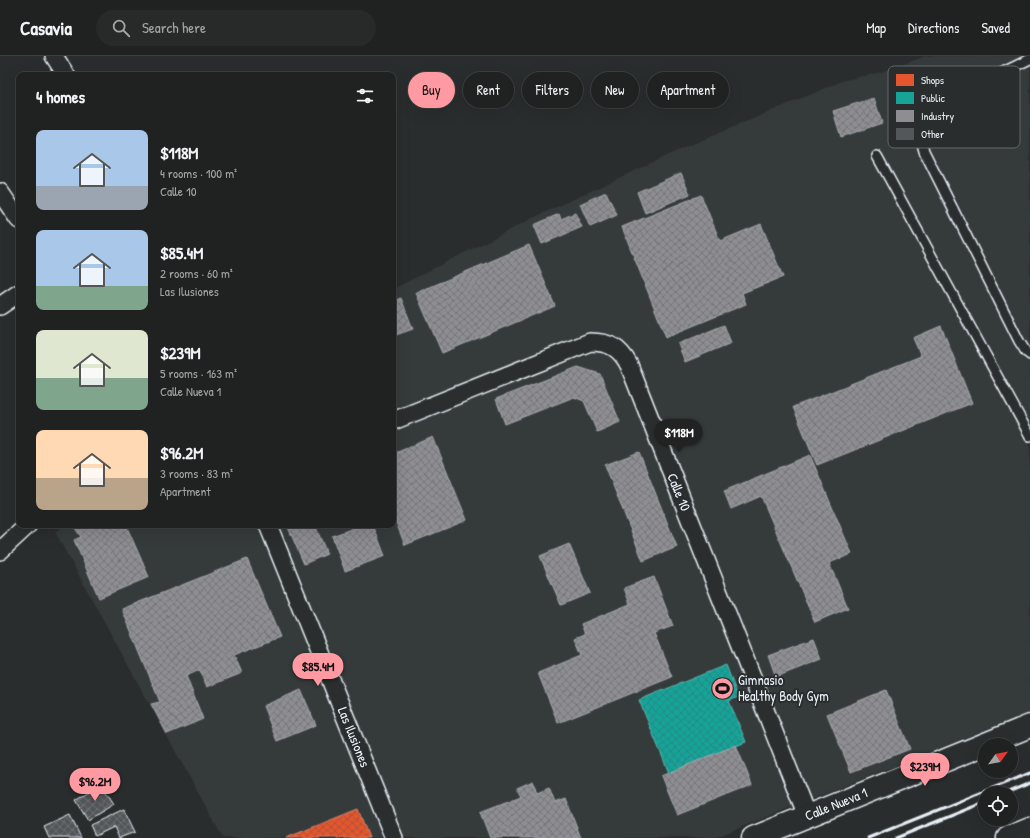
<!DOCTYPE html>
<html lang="en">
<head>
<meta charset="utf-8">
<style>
	:root { --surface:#202222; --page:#282a2a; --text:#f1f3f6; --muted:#a2a4a5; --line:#3d3f40; --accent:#ff9aa2 }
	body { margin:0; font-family:"Patrick Hand",sans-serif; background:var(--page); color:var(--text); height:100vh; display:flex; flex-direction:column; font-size:15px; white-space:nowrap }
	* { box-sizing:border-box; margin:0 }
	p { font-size:13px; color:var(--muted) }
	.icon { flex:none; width:22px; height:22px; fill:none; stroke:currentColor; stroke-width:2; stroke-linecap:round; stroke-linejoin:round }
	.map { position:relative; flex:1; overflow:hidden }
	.sheet { position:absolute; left:16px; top:16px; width:380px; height:456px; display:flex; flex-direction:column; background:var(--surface); border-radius:8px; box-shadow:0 4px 16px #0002,0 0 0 1px var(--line) }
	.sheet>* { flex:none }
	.guide { position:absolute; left:408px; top:16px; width:380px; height:36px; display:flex; gap:8px }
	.needle { width:26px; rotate:57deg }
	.buttons { position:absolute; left:978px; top:682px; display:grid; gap:8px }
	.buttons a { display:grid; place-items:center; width:40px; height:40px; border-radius:50%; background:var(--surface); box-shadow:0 4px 16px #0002,0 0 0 1px var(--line); font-size:20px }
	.price { position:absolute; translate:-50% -34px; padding:0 9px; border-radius:14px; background:var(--accent); color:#111; font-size:13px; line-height:26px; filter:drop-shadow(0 1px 2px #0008) }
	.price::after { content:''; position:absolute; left:50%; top:24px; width:12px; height:9px; margin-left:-6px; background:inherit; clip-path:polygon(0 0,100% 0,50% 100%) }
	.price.current { background:#222; color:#fff }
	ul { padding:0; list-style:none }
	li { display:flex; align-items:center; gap:12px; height:100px; padding:0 20px }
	li span { display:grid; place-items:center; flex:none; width:112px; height:80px; border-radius:8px; color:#555 }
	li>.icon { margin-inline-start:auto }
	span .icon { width:48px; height:48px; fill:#fffc; stroke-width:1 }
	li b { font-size:17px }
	h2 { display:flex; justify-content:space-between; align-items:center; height:48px; padding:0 20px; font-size:17px }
	.chip { padding:0 14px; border-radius:18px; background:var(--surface); box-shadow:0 4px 16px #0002,0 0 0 1px var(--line); font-size:14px; line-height:36px }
	.chip.current { background:var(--accent); color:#111 }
	header { display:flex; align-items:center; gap:24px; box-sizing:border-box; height:56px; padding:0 20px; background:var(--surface); border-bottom:1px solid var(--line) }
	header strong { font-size:19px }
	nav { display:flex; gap:22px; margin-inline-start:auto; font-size:14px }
	.search { width:280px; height:36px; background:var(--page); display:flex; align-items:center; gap:10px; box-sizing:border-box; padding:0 14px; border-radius:22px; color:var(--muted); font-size:15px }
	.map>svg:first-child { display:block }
	.built { fill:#363a3b }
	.shops { fill:url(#shops-cross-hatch); stroke:#e5856b }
	.public { fill:url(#public-cross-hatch); stroke:#56bab5 }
	.industry { fill:url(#industry-cross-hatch); stroke:#a8abb1 }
	.building { fill:url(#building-cross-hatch); stroke:#e8f1f8 }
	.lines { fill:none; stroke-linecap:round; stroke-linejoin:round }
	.lane-casing { stroke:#e8f1f8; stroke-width:12 }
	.street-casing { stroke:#e8f1f8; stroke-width:20 }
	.secondary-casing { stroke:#e8f1f8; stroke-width:25 }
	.highway-casing { stroke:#e8f1f8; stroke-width:25 }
	.lane { stroke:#2a2d2e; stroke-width:9 }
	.street { stroke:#2a2d2e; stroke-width:17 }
	.secondary { stroke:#2a2d2e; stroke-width:22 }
	.highway { stroke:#2a2d2e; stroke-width:22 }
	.rail { stroke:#e8f1f8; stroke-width:3 }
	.labels { text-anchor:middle; stroke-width:4; stroke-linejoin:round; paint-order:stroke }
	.street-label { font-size:14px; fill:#e8f1f8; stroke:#2a2d2e }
	.poi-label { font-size:14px; fill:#e8f1f8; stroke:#2a2d2e; text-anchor:start }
	.key { fill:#2a2d2e; stroke:#63686b; stroke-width:1 }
	.key-label { font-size:11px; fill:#e8f1f8 }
</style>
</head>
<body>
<header>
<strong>Casavia</strong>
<div class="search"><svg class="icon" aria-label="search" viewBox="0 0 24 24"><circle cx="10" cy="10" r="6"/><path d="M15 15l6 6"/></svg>Search here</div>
<nav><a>Map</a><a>Directions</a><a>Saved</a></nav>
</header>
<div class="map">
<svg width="1030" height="782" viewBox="0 0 1030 782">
	<defs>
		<pattern id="shops-cross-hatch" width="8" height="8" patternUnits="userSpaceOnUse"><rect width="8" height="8" fill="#e4572e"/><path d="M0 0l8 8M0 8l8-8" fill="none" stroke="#ad5238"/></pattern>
		<pattern id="public-cross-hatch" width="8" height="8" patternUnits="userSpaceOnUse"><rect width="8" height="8" fill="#17a398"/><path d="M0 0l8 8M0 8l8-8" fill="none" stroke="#258881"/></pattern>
		<pattern id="industry-cross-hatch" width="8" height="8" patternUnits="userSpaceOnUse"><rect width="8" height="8" fill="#8d8d92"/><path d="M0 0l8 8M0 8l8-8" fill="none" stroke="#747579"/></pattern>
		<pattern id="building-cross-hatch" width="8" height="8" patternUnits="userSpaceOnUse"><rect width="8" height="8" fill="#535759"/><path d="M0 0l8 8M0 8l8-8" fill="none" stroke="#6c7072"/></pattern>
	</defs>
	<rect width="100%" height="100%" fill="#2a2d2e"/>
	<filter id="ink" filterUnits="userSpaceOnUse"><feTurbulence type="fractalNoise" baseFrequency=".025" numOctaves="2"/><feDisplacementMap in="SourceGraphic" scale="8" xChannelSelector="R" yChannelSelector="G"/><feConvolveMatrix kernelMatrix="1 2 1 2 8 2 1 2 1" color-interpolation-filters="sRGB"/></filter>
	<g filter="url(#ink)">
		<path class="built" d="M926,0h104v656l-316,126h-491l-168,-306 10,-7h328v-236l142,-72 144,-67 166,-70 33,-7z"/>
		<path class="shops" d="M358,753l11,29h-83z"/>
		<path class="public" d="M726,609l12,32 -9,4 17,41 -77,31 -30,-73z"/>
		<g class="industry">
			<path d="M874,42l8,25 -41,14 -8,-26z"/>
			<path d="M681,117l9,21 -45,19 -8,-21z"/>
			<path d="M606,136l11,23 -27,12 -10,-23z"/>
			<path d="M701,139l19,46 41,-17 22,53 -41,16 4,11 -80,33 -44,-110z"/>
			<path d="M575,157l7,14 -40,17 -8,-19 25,-11 2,5z"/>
			<path d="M529,189l26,61 -113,47 -26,-60z"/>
			<path d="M401,242l12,31 -20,7v-35z"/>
			<path d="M724,269l7,18 -46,19 -7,-18z"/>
			<path d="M941,270l31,77 -155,62 -24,-58 128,-51 -8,-18z"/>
			<path d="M578,311l22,7 20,48 -23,10 -13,-31 -10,-4 -69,27 -9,-25z"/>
			<path d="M433,381l34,83 -62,25 -12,-30v-61z"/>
			<path d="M639,396l38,95 -34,14 -38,-96z"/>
			<path d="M810,399l42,99 -23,9 19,45 -33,14 -54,-126 -30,13 -7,-18z"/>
			<path d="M73,469h53l23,52 -50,21 -25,-58 7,-3z"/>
			<path d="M287,469h28l12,29 -23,10z"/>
			<path d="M362,469h11l12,31 -40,15 -13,-35z"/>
			<path d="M569,488l21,49 -29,12 -21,-49z"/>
			<path d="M247,503l33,78 -46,18 8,18 -35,14 -7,-17 -14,6 17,43 -36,15 -16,-30 9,-2 -38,-93z"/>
			<path d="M654,521l19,49 -19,7 18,44 -114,46 -20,-50 44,-18 -7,-17 10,-4 -4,-10 49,-20 -6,-16z"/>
			<path d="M814,582l8,21 -46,18 -8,-22z"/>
			<path d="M301,634l15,35 -39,16 -14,-35z"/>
			<path d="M886,634l24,59 -59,23 -24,-58z"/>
			<path d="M736,689l16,40 -75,30 -16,-39z"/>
			<path d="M533,725l4,12 12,-5 6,15 11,-4 15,39h-91l-10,-26 41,-16 -4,-8z"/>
		</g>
		<g class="building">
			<path d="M101,728l13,20 -26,16 -12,-20z"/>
			<path d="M124,753l11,23 -16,6 -5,-11 -19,9 -5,-11z"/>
			<path d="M70,759l11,23h-32l-5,-11z"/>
		</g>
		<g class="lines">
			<defs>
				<g id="lane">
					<path d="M1030,3l-93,45c-16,14 -19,27 -13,47l95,190 7,11 4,3"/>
					<path d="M877,100l153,280"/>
				</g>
				<g id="street">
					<path d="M54,0l12,19"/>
					<path d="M0,136l19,28"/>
					<path d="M0,250l19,-13"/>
					<path d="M393,365l197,-79c20,0 30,6 39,23l178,451"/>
					<path d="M268,469l126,313"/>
					<path d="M0,495l28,-26"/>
				</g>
				<path id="secondary" d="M753,782l277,-112"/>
				<path id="highway" d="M1008,782l22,-9"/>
			</defs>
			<use href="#lane" class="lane-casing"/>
			<use href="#street" class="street-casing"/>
			<use href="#secondary" class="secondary-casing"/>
			<use href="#highway" class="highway-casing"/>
			<use href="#lane" class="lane"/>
			<use href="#street" class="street"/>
			<use href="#secondary" class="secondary"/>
			<use href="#highway" class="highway"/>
			<g class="rail">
				<path d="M1006,737l24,-10"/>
				<path d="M868,782l162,-65"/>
				<path d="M896,782l89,-36"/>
			</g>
		</g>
	</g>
	<defs>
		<symbol id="stadium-disc" viewBox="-11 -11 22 22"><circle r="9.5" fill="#ff9aa2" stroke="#2a2d2e"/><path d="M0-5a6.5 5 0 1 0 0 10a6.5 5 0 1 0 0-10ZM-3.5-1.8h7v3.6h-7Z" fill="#111"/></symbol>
	</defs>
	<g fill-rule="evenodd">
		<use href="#stadium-disc" x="710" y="620" width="25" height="25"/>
	</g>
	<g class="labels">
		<g class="street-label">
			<text transform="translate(679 436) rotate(68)" y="5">Calle 10</text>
			<text transform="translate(354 681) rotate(68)" y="5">Las Ilusiones</text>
			<text transform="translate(836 748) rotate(-22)" y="5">Calle Nueva 1</text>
		</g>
		<g class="poi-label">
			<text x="738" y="629">Gimnasio<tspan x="738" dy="16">Healthy Body Gym</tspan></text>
		</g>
	</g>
	<rect x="888" y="10" width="132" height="82" rx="6" class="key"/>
	<rect x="896" y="18" width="18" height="12" fill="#e4572e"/>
	<rect x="896" y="36" width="18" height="12" fill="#17a398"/>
	<rect x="896" y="54" width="18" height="12" fill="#8d8d92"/>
	<rect x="896" y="72" width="18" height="12" fill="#535759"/>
	<g class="key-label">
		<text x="921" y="28">Shops</text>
		<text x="921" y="46">Public</text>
		<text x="921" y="64">Industry</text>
		<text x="921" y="82">Other</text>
	</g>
</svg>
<div class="buttons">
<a><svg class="needle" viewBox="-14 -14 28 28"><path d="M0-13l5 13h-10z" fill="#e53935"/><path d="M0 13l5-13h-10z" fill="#a2a4a5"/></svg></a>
<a><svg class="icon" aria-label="locate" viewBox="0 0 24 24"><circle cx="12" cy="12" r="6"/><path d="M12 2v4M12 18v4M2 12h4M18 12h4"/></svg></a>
</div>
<b class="price current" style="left:679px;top:397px">$118M</b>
<b class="price" style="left:318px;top:631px">$85.4M</b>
<b class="price" style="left:925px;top:731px">$239M</b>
<b class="price" style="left:95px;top:746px">$96.2M</b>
<div class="guide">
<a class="chip current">Buy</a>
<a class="chip">Rent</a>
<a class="chip">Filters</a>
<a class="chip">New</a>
<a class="chip">Apartment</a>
</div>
<section class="sheet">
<h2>4 homes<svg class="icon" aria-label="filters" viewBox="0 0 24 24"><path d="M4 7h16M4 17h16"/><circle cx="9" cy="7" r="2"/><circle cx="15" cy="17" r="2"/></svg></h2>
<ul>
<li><span style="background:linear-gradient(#a9c7e8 70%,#9aa5b1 0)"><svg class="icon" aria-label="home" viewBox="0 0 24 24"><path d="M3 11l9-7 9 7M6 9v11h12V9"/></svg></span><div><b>$118M</b><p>4 rooms · 100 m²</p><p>Calle 10</p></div></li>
<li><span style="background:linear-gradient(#a9c7e8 70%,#7fa58c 0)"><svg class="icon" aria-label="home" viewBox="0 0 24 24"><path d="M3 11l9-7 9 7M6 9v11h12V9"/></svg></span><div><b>$85.4M</b><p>2 rooms · 60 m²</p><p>Las Ilusiones</p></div></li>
<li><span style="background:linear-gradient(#dfe7d0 60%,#7fa58c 0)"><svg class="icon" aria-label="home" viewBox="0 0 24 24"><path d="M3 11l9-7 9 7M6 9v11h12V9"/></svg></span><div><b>$239M</b><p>5 rooms · 163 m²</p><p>Calle Nueva 1</p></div></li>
<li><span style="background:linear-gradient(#ffd9b3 60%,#b9a48a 0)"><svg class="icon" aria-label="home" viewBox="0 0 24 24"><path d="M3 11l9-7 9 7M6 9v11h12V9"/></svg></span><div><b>$96.2M</b><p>3 rooms · 83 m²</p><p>Apartment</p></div></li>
</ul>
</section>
</div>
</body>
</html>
